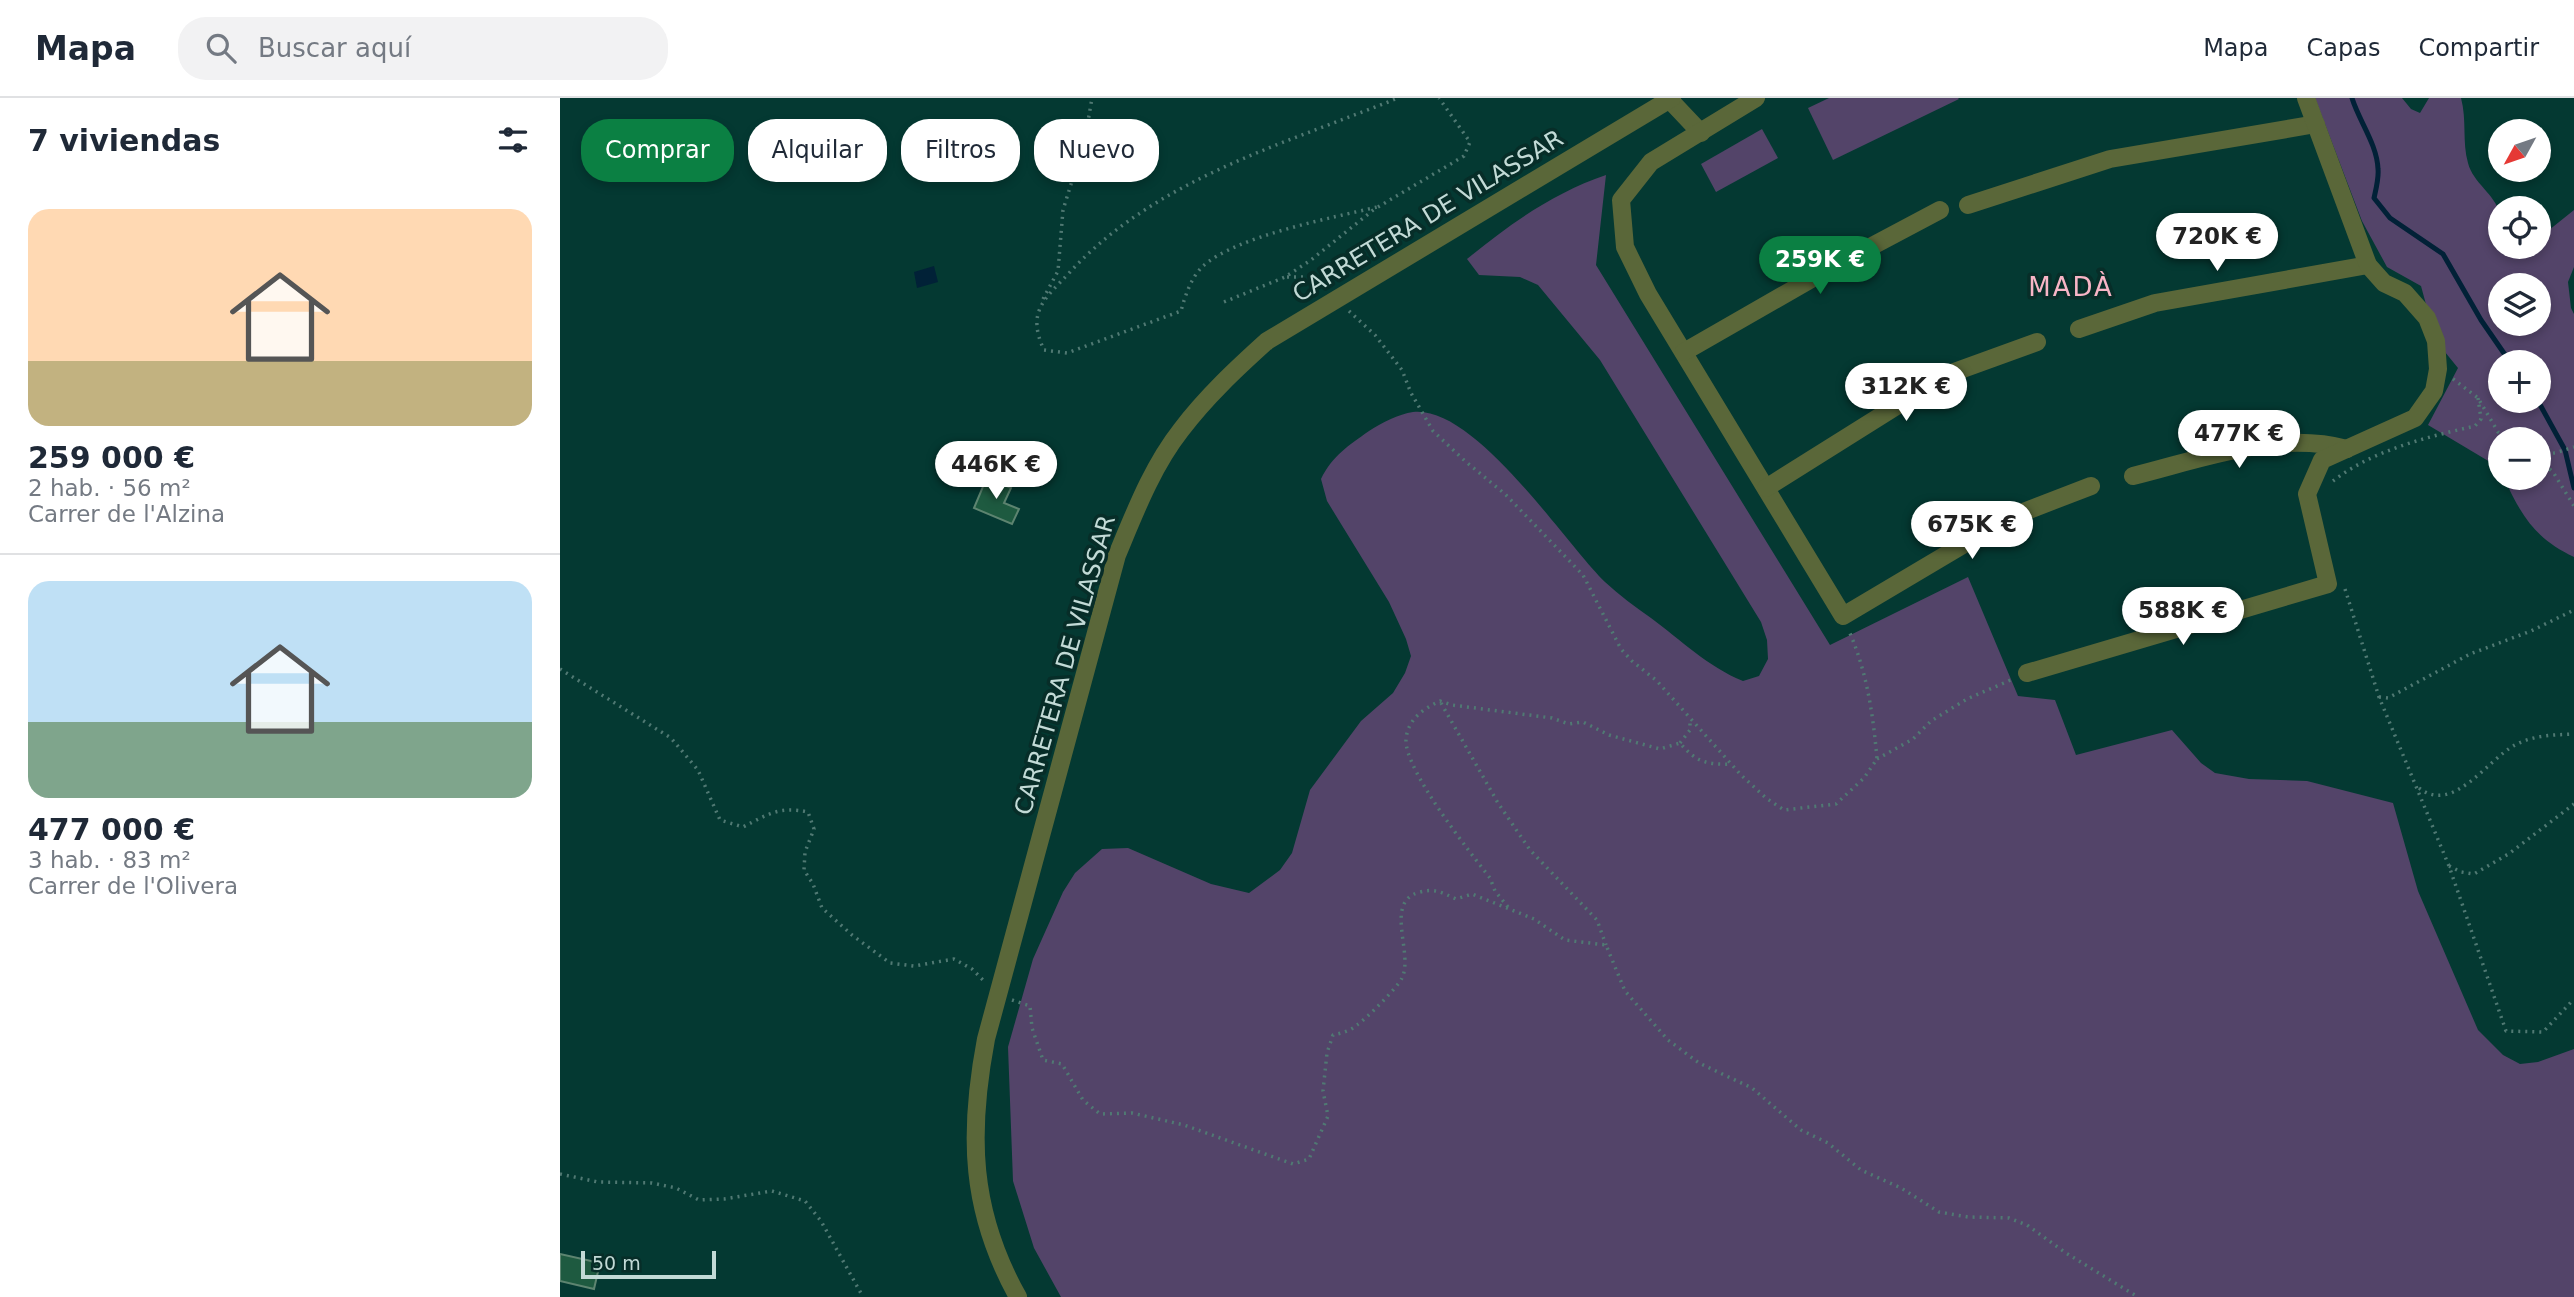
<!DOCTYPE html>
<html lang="es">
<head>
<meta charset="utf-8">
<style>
	:root { --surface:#fff; --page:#f2f2f3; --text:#1f2937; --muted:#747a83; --line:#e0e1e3; --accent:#0b8043 }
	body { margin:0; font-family:"DejaVu Sans",sans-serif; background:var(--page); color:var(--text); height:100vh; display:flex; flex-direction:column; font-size:26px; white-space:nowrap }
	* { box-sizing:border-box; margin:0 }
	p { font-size:23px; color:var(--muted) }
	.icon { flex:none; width:38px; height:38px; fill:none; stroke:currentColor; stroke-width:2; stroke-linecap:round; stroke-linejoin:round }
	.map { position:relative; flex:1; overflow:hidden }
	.sheet { display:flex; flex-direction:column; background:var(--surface); width:560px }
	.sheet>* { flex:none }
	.top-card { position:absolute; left:21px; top:21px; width:665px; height:63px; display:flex; gap:14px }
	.needle { width:46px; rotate:230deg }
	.tools { position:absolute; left:1928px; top:21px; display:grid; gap:14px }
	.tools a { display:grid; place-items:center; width:63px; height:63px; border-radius:50%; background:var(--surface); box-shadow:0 4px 10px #0003; font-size:35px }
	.scale { position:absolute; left:21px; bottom:18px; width:135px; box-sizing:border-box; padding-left:7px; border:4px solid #c2dad6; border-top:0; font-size:19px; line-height:24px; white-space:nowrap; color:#c2dad6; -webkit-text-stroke:5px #072d28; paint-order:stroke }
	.price { position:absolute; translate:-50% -60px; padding:0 16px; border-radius:24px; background:#fff; color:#222; font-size:23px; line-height:46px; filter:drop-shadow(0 2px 4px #0008) }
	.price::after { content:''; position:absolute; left:50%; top:42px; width:21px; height:16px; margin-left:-10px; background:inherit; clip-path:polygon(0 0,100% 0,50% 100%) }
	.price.active { background:var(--accent); color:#fff }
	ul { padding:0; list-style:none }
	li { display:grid; align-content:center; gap:14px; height:371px; padding:0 28px }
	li+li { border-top:2px solid var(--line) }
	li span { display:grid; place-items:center; height:217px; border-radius:21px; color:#555 }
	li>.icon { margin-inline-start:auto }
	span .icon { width:126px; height:126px; fill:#fffc; stroke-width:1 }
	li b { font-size:30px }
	h2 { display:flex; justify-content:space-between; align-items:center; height:84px; padding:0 28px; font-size:30px }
	.tag { padding:0 24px; border-radius:28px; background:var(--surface); box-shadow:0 4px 10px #0003; font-size:24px; line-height:63px }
	.tag.active { background:var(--accent); color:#fff }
	header { display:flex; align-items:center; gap:42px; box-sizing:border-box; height:98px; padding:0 35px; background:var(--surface); border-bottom:2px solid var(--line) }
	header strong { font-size:33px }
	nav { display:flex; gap:38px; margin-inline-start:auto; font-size:24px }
	.search { width:490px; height:63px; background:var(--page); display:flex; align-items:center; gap:18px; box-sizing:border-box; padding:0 24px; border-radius:28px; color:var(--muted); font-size:26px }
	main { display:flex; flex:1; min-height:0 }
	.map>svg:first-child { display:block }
	.green { fill:#534469; fill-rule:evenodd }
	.water { fill:#012137 }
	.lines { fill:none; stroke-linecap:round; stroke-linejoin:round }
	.stream { stroke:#012137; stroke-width:5 }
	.building { fill:#1e5a40; stroke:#5d8470; stroke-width:2 }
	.path { stroke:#507973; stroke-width:3.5; stroke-dasharray:2 5; stroke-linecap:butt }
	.minor { stroke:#5a6739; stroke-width:18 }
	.labels { text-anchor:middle; stroke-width:7; stroke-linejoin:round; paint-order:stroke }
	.street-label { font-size:24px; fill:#c2dad6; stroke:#072d28 }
	.neighbourhood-label { font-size:26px; letter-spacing:2px; fill:#f8b5c6; stroke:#072d28 }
</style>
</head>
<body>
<header>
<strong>Mapa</strong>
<div class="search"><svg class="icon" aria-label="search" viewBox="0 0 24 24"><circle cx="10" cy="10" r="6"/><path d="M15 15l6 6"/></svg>Buscar aquí</div>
<nav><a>Mapa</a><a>Capas</a><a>Compartir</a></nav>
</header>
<main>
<section class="sheet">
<h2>7 viviendas<svg class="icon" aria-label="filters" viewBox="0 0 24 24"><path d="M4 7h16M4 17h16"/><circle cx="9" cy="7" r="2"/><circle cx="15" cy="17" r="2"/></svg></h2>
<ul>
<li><span style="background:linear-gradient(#ffd9b3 70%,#c2b280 0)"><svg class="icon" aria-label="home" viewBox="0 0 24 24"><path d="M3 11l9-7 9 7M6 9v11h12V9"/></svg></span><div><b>259 000 €</b><p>2 hab. · 56 m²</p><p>Carrer de l'Alzina</p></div></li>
<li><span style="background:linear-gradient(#bfe0f5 65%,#7fa58c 0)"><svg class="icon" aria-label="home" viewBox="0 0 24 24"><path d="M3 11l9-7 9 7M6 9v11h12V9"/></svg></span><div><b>477 000 €</b><p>3 hab. · 83 m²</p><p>Carrer de l'Olivera</p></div></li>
</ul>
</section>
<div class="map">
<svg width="2014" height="1199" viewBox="0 0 2014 1199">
	<rect width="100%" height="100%" fill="#043932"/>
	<g class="green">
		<path d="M1269,0h129l1,1 -126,61 -25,-52z"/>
		<path d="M1755,0h87l9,11 9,4 9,-15h32c6,22 1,44 7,65 5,20 27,31 32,51 3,9 1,23 1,33h38v-9l35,-28v57l-6,15 3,26 3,6v243c-39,-18 -53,-42 -70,-79h35v-39h-38v35l-11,-12 -62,-37 30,-57 -22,-27 -15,-55 -34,-19 -25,-46zM1941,187h38v39h-38zM1941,264h38v39h-38z"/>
		<path d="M1202,31l16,29 -62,34 -15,-28z"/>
		<path d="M1046,77l-10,90 234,380 138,-68 50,119 37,4 21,55 96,-25 29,33 14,10 34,6 58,2 86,22 25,88 60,139 25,25 17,9 18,-2 36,-13v248h-1513l-27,-49 -21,-67 -5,-134 25,-88 30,-67 12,-19 27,-24 26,-1 83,36 38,9 31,-23 12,-17 18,-63 51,-69 32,-28 12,-20 6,-17 -5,-17 -17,-37 -51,-83 -11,-18 -6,-22c11,-23 28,-34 48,-48 12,-8 30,-17 44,-19 62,-7 151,130 192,170 14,13 30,25 46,36 30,22 57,49 92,63l16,-5 9,-17 -1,-19 -6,-18 -161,-262 -62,-75 -18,-8 -41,-2 -12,-16c43,-35 86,-66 139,-84z"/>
	</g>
	<path class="water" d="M374,168l4,16 -21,6 -3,-16z"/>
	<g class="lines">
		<g class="stream">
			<path d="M1792,0c7,23 25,46 26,71 1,9 -2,20 -4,29l16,20 53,36 38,66 29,42"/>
			<path d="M1978,303l27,49 9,38"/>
		</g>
	</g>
	<g class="building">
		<path d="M427,379l24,11 -7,15 15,6 -7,15 -38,-16z"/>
		<path d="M0,1156l40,9 -6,26 -34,-8z"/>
	</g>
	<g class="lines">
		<g class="path">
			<path d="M818,109l86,-51 6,-14 -31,-44"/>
			<path d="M727,179h30l18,4"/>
			<path d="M483,201l15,-28 5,-61 22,-71 7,-41"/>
			<path d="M664,204l61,-25 26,-17 66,-53c-45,11 -142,29 -175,60 -11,11 -17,29 -21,44l-114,42 -23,-3c-18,-39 1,-51 26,-78 86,-93 214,-128 328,-174"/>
			<path d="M789,213l26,24 27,35 9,23 22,38 32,30 40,33 78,81 38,74 11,12 25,20 84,94 25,23 18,12 52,-6 28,-26 13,-19c-4,-45 -10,-87 -28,-128"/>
			<path d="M1893,281l25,19 20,34 12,7"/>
			<path d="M1979,356l16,-1 19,-6"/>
			<path d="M1979,362l14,12 21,34"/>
			<path d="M1773,383c40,-31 94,-44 142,-55l6,-7 -3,-21"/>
			<path d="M1785,491l34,108 70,169 57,165 37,1 30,-32"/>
			<path d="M0,571l111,69 27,32 22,50 23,7c25,-13 37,-21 65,-15l6,17 -9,23 -1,18 9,14 9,24 30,27 38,28 24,3 40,-7 18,10 11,11"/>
			<path d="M1819,599l9,1 82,-44 61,-23 43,-21"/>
			<path d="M881,605l57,100 32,47 67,70 9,25"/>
			<path d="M1120,645l10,-13v-10"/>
			<path d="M1317,661l36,-20 18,-18 36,-22 46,-20"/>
			<path d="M1859,690c34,27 68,-28 96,-43 19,-10 38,-10 59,-11"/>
			<path d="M1889,768l12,6 13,2 36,-21 64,-49"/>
			<path d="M948,809l-13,-16 -5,-13c-20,-26 -86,-108 -84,-139 2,-20 17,-30 34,-38l12,4 100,13 17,6 14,-2 26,13 51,14 20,-6c16,19 27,22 51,21"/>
			<path d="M452,902l18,6 2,22 11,32 19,4 21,36 17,14 32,-1 52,12 109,39 16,-5 19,-43 -5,-25 4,-38 6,-18c9,-2 17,-4 24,-10 9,-6 41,-38 45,-47 12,-25 -19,-77 18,-86 15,-4 23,1 36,7l16,-5 62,25 31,21 41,5 19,46 43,49 31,23 53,25 49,42 27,13 33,27 40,18 38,24 29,5 41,1 18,7 39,28 72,44"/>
			<path d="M0,1076l38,8 54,1 24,5 23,12 25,-1 48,-8 33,10 16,20 42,76"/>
		</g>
		<g class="minor">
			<path d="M1108,0l33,35"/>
			<path d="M1196,0l-105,64 -30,38 4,47 23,47 195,322 165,-98 83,-32"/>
			<path d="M1408,107l142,-46 206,-35"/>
			<path d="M1519,231l76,-26 213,-38"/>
			<path d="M1124,254l143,-82 113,-60"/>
			<path d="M1573,378c69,-17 143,-46 214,-27"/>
			<path d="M1206,390l180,-113 91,-33"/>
			<path d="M1467,575l301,-89 -21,-90 15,-34 93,-42 19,-27 4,-22 -2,-28 -9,-23 -22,-25 -21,-10 -16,-18 -62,-167"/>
			<path d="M458,1199c-48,-86 -50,-163 -32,-258l131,-484c18,-43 35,-88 64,-125 25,-33 55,-61 86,-89l405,-243"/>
		</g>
	</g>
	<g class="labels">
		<g class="street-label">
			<text transform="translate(868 118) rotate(-31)" y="8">CARRETERA DE VILASSAR</text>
			<text transform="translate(505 567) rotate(-74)" y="8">CARRETERA DE VILASSAR</text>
		</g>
		<g class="neighbourhood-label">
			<text x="1511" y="198">MADÀ</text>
		</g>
	</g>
</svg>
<div class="tools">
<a><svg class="needle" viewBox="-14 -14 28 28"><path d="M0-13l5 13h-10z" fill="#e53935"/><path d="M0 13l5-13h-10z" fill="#747a83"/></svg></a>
<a><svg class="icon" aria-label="locate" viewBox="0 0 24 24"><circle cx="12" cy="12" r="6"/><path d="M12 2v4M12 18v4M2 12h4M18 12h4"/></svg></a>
<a><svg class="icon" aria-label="layers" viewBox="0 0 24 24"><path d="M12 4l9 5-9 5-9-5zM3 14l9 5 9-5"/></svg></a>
<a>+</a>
<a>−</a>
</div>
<div class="scale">50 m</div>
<b class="price" style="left:1657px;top:175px">720K €</b>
<b class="price active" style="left:1260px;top:198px">259K €</b>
<b class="price" style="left:1346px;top:325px">312K €</b>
<b class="price" style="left:1679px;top:372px">477K €</b>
<b class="price" style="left:436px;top:403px">446K €</b>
<b class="price" style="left:1412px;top:463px">675K €</b>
<b class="price" style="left:1623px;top:549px">588K €</b>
<div class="top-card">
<a class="tag active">Comprar</a>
<a class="tag">Alquilar</a>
<a class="tag">Filtros</a>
<a class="tag">Nuevo</a>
</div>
</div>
</main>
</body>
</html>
